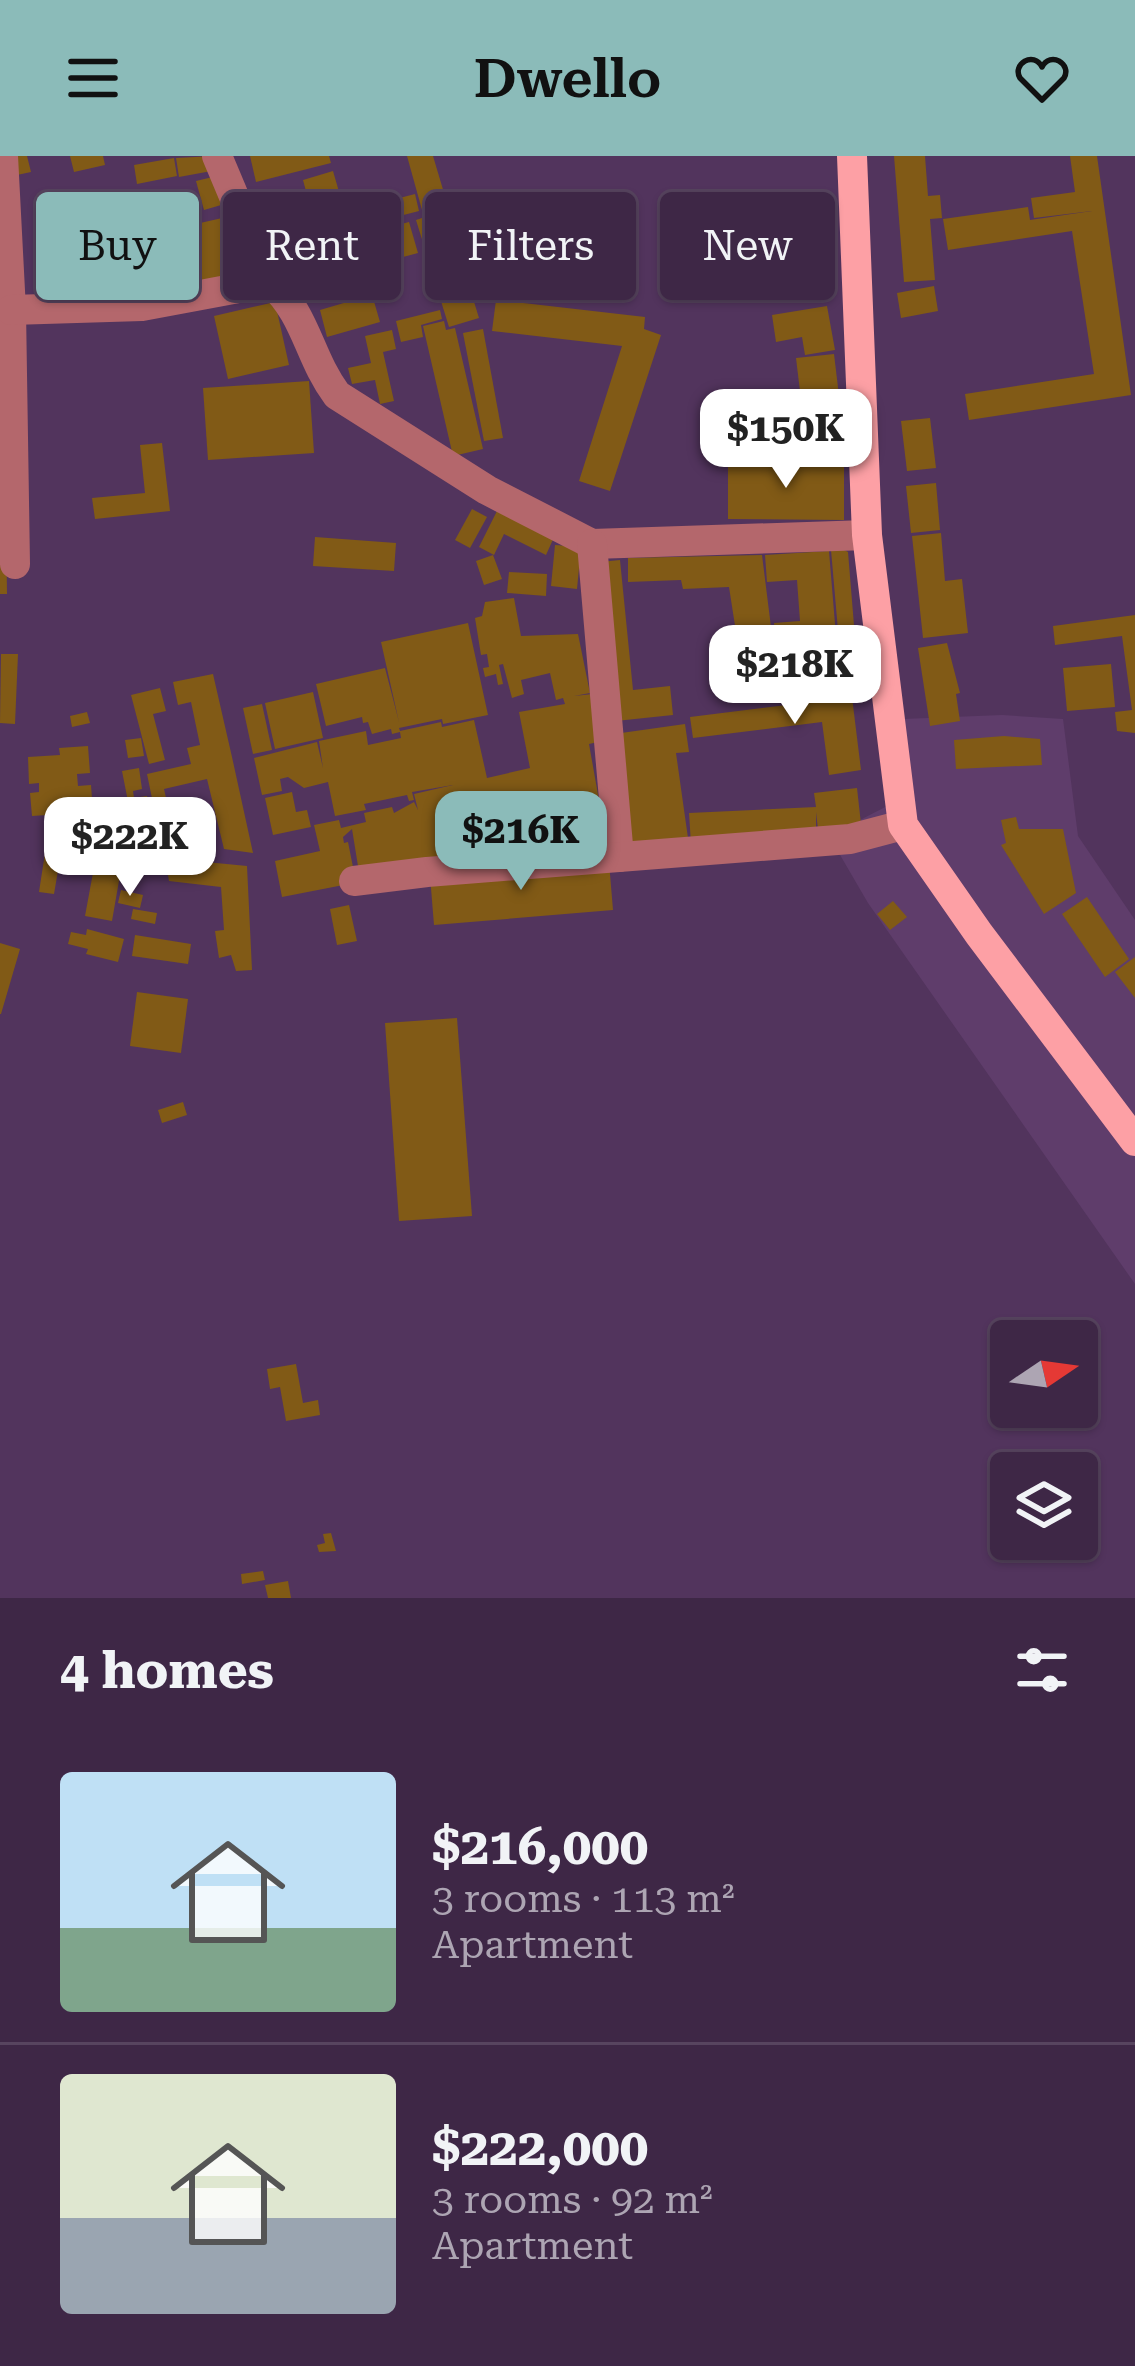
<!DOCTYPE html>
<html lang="en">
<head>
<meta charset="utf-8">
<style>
	:root { --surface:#3e2746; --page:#493351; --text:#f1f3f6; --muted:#ada5b3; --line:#57445f; --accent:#8bbbb9 }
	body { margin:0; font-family:"Roboto Serif",serif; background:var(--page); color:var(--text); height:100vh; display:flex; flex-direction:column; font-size:45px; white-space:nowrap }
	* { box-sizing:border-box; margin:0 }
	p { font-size:39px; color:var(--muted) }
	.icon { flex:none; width:66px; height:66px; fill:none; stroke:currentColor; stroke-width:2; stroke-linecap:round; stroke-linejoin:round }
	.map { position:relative; height:1442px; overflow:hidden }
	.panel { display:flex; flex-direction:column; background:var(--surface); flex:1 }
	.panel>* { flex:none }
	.guide { position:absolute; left:36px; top:36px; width:1065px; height:108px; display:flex; gap:24px }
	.needle { width:78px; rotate:77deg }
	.buttons { position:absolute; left:990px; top:1164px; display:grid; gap:24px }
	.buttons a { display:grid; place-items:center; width:108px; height:108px; border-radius:12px; background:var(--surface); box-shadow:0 3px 9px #0004,0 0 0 3px var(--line); font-size:60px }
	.price { position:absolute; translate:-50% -102px; padding:0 27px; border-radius:24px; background:#fff; color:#222; font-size:39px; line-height:78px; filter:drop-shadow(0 3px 6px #0008) }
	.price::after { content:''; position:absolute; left:50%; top:72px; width:36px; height:27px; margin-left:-18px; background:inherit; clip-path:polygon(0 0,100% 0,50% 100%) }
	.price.selected { background:var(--accent); color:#111 }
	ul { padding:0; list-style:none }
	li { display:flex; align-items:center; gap:36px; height:300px; padding:0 60px }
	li+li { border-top:3px solid var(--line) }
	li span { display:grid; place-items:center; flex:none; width:336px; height:240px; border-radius:12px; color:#555 }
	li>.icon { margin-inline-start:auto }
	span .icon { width:144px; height:144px; fill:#fffc; stroke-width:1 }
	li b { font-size:51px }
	h2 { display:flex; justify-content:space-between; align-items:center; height:144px; padding:0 60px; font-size:51px }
	.pill { padding:0 42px; border-radius:12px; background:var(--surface); box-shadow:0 3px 9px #0004,0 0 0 3px var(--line); font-size:42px; line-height:108px }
	.pill.selected { background:var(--accent); color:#111 }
	header { display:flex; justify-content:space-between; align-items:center; height:156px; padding:0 60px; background:var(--accent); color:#111; font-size:54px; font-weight:600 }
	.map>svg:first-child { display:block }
	.built { fill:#5f3d6b }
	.building { fill:#815a16; fill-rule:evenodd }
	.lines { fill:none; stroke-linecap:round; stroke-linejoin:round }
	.minor { stroke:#b4676c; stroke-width:30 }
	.major { stroke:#fda0a5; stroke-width:30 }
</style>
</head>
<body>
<header><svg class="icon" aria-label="menu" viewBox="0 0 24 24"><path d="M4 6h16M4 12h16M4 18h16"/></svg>Dwello<svg class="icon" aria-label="heart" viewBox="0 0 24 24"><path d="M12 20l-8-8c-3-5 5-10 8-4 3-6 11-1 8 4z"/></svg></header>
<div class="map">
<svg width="1135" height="1442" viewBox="0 0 1135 1442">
	<rect width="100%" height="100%" fill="#52345d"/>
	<path class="built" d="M1002,559l61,4 15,117 57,84v364l-267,-381 -39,-67 64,-33 10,-84z"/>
	<g class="building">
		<path d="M12,0h15l4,16 -14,3z"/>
		<path d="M70,0h33l2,9 -31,7z"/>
		<path d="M214,0l3,14 -38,7 -3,-19z"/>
		<path d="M250,0h79l2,7 -75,19z"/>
		<path d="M407,0h26l14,47 -25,7z"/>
		<path d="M894,0h31l3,40 12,-1 2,23 -12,1 5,61 -31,2z"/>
		<path d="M1070,0h27l34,239 -162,25 -4,-26 129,-20 -22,-143 -124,19 -5,-31 85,-12 2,13 62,-9 -58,7 -3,-20 44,-6z"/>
		<path d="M174,2l3,18 -40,8 -3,-19z"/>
		<path d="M333,15l13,45 -83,23 -12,-43 12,-3 7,24 40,-11 -7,-26z"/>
		<path d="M221,19l7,28 -24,7 -8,-29z"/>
		<path d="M415,38l4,17 -31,8 -4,-17z"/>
		<path d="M382,46l5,22 -27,6 -5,-22z"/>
		<path d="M446,54l33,108 -30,9 -33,-107z"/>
		<path d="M231,60l12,58 -65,14 -13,-57z"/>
		<path d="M818,61l10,69 -39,6 -10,-69z"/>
		<path d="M350,63l30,103 -53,15 -7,-27 34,-10 -17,-61 -32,10 -5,-16z"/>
		<path d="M409,66l9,31 -45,12 -9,-31z"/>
		<path d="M934,130l4,25 -37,7 -4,-25z"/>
		<path d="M496,144l149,17 -1,12 17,6 -51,156 -31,-10 43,-135 -130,-15z"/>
		<path d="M275,146l14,63 -61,14 -14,-63z"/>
		<path d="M827,150l8,44 -30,5 -3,-18 -26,5 -4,-27z"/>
		<path d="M440,154l2,9 -21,6 2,12 -22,5 -5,-21z"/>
		<path d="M444,165l2,9 9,-2 28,121 -30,7 -30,-130z"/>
		<path d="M483,173l20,109 -19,3 -21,-108z"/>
		<path d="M392,174l4,19 -13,3 11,49 -14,3 -5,-24 -23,4 -4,-16 23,-5 -6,-27z"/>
		<path d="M834,198l6,50 -38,4 -6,-50z"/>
		<path d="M309,225l5,72 -106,7 -5,-72z"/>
		<path d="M845,254l3,46 -37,3 -3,-46z"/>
		<path d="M930,262l6,50 -29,3 -6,-50z"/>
		<path d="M162,287l8,68 -75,8 -3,-21 53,-5 -5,-48z"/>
		<path d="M728,306l116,1v57l-116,-1z"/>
		<path d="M936,327l4,47 -29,3 -5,-47z"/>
		<path d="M499,351l56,28 -9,20 -42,-21 -10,21 -15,-8z"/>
		<path d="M472,353l15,8 -17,31 -15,-8z"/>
		<path d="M0,366h6l1,72h-7z"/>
		<path d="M941,377l4,48 17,-2 6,54 -45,5 -11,-102z"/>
		<path d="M315,381l81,6 -2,28 -81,-5z"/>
		<path d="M555,389l26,2 -4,42 -26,-3z"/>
		<path d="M842,393l6,3 10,122 -16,2 -11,-126z"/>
		<path d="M829,395l11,134 -47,5v-4l-13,1 -6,-64 26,-2 -3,-41 -30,2 -2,-27z"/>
		<path d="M493,399l9,24 -18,6 -8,-24z"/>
		<path d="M762,399l15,120 -34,2 -14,-90 -46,2 -2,-9 -53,2v-24z"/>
		<path d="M620,404l13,130 37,-4 3,29 -57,6 -16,-159z"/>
		<path d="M509,416l38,2 -1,22 -39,-3z"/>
		<path d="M514,442l7,38 57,-2 12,59 -16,3 19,-2 9,47 -13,3 16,90 -323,63 -7,-36 45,-10 -6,-26 25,-5 2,8 25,-6 -2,-9 28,-6 2,6 20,-11 4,8 -4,-16 39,-9 -41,7 2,8 -5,1 -2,-6 -43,9 2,6 -31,6 -7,-34 -24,6 -16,-11 -8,2 2,12 -20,4 -8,-37 63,-16 6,26 -4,-27 47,-10 2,14 33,-7 -1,-6 -8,2 -1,-5 -19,5 -4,-12 -5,1 -1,-6 -36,9 -10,-42 69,-16 14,54 -18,-80 87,-19 20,92 -45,9 -1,-5 -43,9 1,3 41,-9 1,5 32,-7 13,58 43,-10 -11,-56 46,-8 -2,-6 -7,2 -6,-27 -29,7 3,14 -12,4 -9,-34 -4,1 4,19 -5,1 -2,-11 -11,3 -2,-9 6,-1 -2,-13 -6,1 -6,-37 7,-2 3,-14zM352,673l6,37 -5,1 -5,-25 -4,1 -1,-6z"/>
		<path d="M1135,459v118l-18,-2 -2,-19 17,-2 -10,-74 -67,9 -2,-19z"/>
		<path d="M947,487l13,50 -4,1 4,27 -30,5 -12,-78z"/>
		<path d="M1,498h17l-3,70 -15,-1z"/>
		<path d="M1111,508l4,43 -48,4 -4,-43z"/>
		<path d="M213,518l19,83 21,96 -29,-4 -17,-70 -43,10 5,22 12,-3 9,40 -29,-6 -14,-68 44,-10 -4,-16 13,-3 -9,-43 -13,3 -5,-23z"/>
		<path d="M160,532l6,23 -13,3 12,46 -16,4 -18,-69z"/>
		<path d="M313,536l10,46 -48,11 -10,-46z"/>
		<path d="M852,541l9,73 -32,5 -7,-53 -129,16 -3,-21z"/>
		<path d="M262,548l10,46 -19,4 -10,-46z"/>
		<path d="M87,556l3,11 -18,4 -2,-11z"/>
		<path d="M685,568l4,28 -13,1 13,92 -58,8 -17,-119z"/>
		<path d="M1004,580l36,3 2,26 -86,4 -2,-29z"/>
		<path d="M141,582l3,18 -16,2 -3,-18z"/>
		<path d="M88,590l2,27 -13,1 1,12 13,-1 2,27 -61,4 -2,-23 9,-1v-9l-10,1 -1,-27 32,-2 -1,-7z"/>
		<path d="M139,612l3,21 -9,2 1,7 13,-2 3,14 -6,1 3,18 -13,3 -12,-61z"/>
		<path d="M857,632l5,45 -43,5 -3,-26v25l-125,7 -2,-31 127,-6 -2,-14z"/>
		<path d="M292,636l4,20 11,-2 4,17 -38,8 -8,-37z"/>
		<path d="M1016,661l3,12h44l13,64 -32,21 -43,-69 5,-2 -5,-23z"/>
		<path d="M47,684l77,12 -12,69 -27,-5 10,-54 -34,-9 -7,41 -15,-2z"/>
		<path d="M165,702l82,8 5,104 -16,1 -5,-16 -12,3 -4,-27 9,-1 -3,-43 -52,-6z"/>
		<path d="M609,706l4,48 -179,15 -4,-49z"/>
		<path d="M121,734l22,5 -3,13 -22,-5z"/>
		<path d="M1087,741l42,62 -24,18 -43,-63z"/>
		<path d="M893,745l14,16 -17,13 -13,-16z"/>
		<path d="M349,749l8,36 -20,4 -7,-36z"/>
		<path d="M133,753l24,4 -2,11 -24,-5z"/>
		<path d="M87,773l37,10 -6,23 -32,-8 2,-5 -20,-5 3,-12 15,3z"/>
		<path d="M135,779l56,9 -3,20 -56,-8z"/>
		<path d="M0,787l20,6 -19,65h-1z"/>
		<path d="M1135,801v41l-20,-26z"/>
		<path d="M137,836l51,7 -7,54 -51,-7z"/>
		<path d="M457,862l15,198 -73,5 -14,-198z"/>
		<path d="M183,946l4,13 -25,8 -4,-13z"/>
		<path d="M296,1208l7,39 15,-3 2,15 -34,6 -6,-34 -10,2 -3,-20z"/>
		<path d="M331,1377l5,18 -17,1 -2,-7 8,-2 -2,-9z"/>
		<path d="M263,1415l2,9 -23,4 -1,-10z"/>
		<path d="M288,1425l3,17h-23l-3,-13z"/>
	</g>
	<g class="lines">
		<g class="minor">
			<path d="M3,0l8,154 4,254"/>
			<path d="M217,0l53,126"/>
			<path d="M11,154l131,-4 128,-24c37,33 38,74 67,113l150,95 105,54 275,-9"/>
			<path d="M592,388l27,313"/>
			<path d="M354,725l73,-9 423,-33 53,-14"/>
		</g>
		<path class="major" d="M852,0l15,379 36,290 76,109 156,207"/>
	</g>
</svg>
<div class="buttons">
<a><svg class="needle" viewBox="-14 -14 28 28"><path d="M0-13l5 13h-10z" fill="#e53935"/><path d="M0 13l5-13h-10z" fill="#ada5b3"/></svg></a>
<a><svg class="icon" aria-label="layers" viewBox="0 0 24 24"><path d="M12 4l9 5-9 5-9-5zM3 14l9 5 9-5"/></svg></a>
</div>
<b class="price" style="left:786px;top:335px">$150K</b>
<b class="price" style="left:795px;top:571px">$218K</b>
<b class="price selected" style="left:521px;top:737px">$216K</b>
<b class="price" style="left:130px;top:743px">$222K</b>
<div class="guide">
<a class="pill selected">Buy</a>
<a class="pill">Rent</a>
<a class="pill">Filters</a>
<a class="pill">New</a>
</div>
</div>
<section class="panel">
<h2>4 homes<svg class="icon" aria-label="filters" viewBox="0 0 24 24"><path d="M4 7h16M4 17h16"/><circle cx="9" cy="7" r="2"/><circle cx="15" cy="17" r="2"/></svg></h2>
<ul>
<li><span style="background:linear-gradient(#bfe0f5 65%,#7fa58c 0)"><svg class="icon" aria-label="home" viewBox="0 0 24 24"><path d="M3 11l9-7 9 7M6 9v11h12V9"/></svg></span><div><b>$216,000</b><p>3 rooms · 113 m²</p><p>Apartment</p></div></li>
<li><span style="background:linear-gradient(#dfe7d0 60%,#9aa5b1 0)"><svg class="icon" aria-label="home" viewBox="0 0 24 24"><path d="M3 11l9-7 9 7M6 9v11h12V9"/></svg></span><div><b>$222,000</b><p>3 rooms · 92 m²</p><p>Apartment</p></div></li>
</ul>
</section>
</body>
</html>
